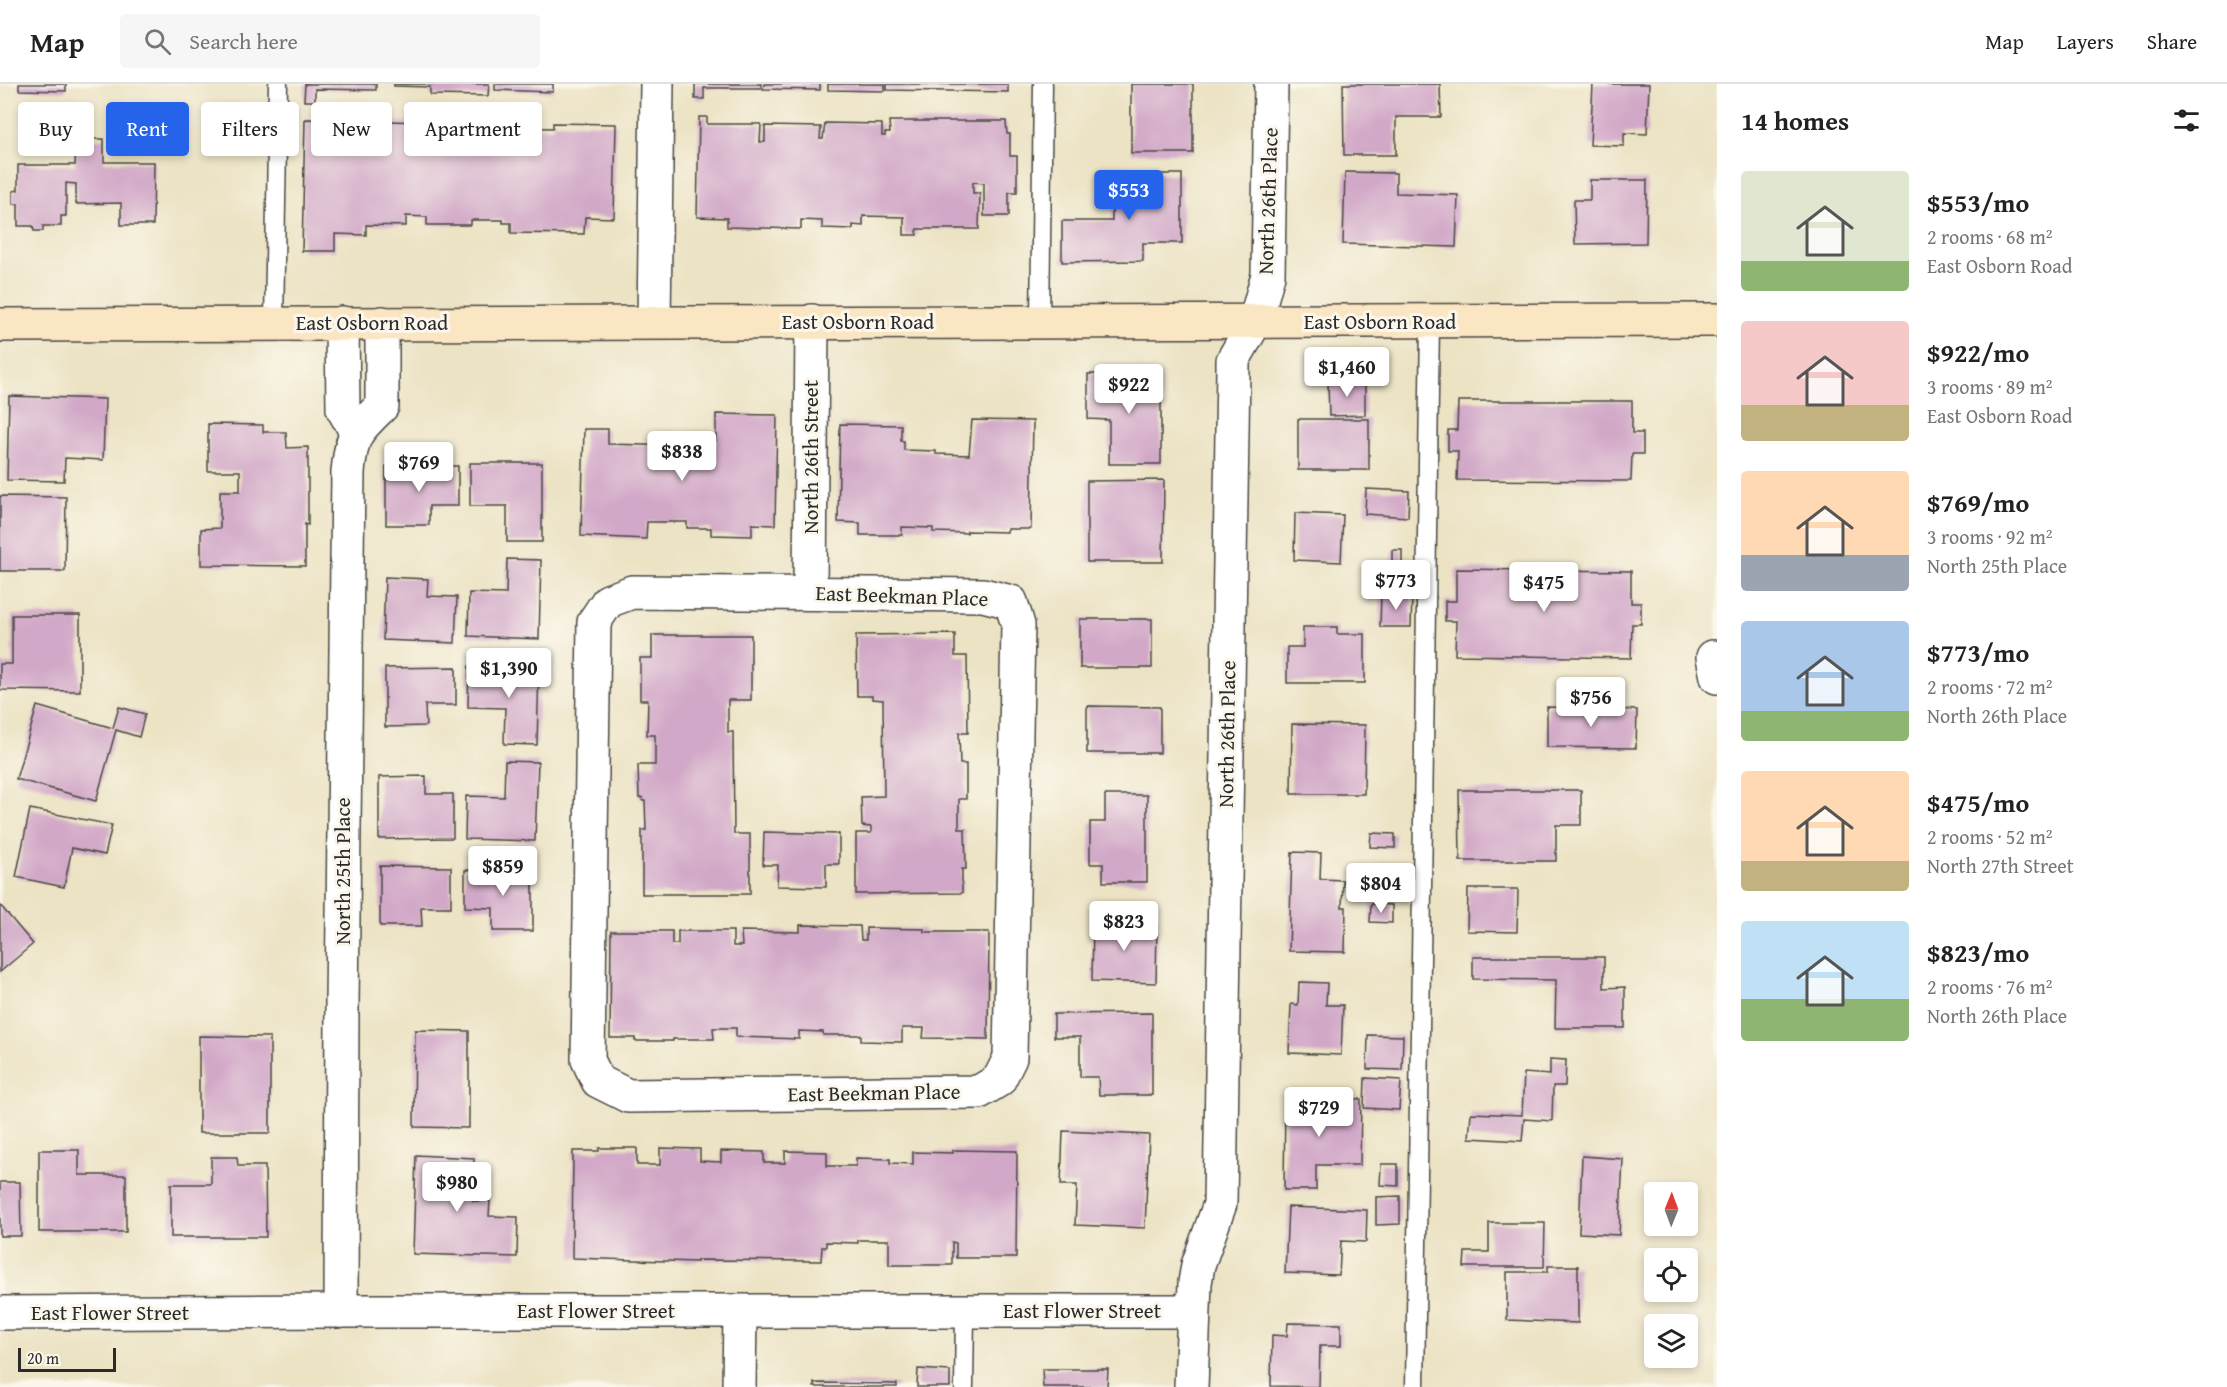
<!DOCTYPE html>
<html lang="en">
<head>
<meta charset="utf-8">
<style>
	:root { --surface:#fff; --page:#f6f6f6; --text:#222; --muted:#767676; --line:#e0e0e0; --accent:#2563eb }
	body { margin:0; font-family:"Gentium Book Plus",serif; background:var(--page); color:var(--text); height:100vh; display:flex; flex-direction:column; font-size:22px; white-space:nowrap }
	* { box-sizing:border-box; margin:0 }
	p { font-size:20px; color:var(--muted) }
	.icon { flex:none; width:33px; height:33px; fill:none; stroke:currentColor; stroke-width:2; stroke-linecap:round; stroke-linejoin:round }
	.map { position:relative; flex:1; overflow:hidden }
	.details { display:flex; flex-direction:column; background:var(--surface); width:510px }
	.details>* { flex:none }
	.hud { position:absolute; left:18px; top:18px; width:570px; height:54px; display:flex; gap:12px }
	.needle { width:39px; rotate:1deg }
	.buttons { position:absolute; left:1644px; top:1098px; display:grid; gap:12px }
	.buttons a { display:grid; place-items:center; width:54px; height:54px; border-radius:6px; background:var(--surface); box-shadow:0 3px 9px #0003; font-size:30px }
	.scale { position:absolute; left:18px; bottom:15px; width:98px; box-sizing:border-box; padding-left:6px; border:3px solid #2b2b2b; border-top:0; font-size:16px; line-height:21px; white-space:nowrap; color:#2b2b2b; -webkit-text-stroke:4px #fbf7ec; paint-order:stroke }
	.price { position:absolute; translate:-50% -51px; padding:0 14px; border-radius:6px; background:#fff; color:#222; font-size:20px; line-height:39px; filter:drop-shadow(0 2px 3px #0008) }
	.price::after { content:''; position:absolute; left:50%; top:36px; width:18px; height:14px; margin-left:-9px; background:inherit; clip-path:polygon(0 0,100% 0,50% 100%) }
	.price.on { background:var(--accent); color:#fff }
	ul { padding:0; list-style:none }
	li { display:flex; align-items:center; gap:18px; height:150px; padding:0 24px }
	li span { display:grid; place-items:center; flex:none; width:168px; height:120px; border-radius:6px; color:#555 }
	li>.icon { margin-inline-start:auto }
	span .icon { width:72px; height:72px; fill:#fffc; stroke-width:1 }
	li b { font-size:26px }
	h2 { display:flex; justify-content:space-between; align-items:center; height:72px; padding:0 24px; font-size:26px }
	.chip { padding:0 21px; border-radius:6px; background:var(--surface); box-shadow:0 3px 9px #0003; font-size:21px; line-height:54px }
	.chip.on { background:var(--accent); color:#fff }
	header { display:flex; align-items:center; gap:36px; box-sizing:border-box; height:84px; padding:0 30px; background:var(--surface); border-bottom:2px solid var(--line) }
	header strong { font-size:28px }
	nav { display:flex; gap:33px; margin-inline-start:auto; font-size:21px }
	.search { width:420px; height:54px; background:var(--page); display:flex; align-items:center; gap:15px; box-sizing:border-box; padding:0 21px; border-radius:6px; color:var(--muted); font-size:22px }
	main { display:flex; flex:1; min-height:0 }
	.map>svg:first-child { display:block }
	.building { fill:#d1a8c7 }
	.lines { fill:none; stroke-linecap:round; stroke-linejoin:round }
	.service-casing { stroke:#484742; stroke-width:21 }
	.minor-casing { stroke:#484742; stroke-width:36 }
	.secondary-casing { stroke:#484742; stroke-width:36 }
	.service { stroke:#fff; stroke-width:18 }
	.minor { stroke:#fff; stroke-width:33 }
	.secondary { stroke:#fbe6c4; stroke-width:33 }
	.labels { text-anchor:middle; stroke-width:6; stroke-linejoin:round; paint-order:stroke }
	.street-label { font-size:21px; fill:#2b2b2b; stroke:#fbf7ec }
</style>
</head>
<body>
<header>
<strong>Map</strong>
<div class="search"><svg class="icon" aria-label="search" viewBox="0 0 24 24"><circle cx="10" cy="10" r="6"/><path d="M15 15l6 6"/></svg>Search here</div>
<nav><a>Map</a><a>Layers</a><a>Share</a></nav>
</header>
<main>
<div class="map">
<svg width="1717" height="1303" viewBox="0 0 1717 1303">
	<rect width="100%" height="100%" fill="#fbf7ec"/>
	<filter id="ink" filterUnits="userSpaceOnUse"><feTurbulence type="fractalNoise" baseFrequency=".0167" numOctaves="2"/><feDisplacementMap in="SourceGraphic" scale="12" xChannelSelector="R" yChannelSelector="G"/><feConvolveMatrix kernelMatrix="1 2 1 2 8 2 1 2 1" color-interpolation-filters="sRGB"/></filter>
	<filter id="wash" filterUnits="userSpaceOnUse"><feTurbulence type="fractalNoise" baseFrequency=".008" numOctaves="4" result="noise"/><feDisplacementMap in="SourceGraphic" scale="24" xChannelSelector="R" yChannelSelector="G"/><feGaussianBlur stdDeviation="1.35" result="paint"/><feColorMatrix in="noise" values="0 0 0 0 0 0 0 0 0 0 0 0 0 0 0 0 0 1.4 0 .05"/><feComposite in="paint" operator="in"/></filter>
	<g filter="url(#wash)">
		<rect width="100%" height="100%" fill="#ece3c4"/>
		<g id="blocks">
			<g class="building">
				<path d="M19,0h47v7l-47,-1z"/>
				<path d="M305,0h71v6l-61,-1v12h-11z"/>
				<path d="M394,0h95l-1,12 -58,-1v-8l-36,-1z"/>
				<path d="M495,0h58v8l-58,-2z"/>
				<path d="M695,0h66v4h-57v11h-9z"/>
				<path d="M764,0h56v6l-57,-1z"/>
				<path d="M828,0h57v7l-57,-1z"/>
				<path d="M887,0h121v8l-121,-2z"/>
				<rect x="1131" y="0" width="62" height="69"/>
				<path d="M1343,0h97l1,33h-45v38h-52z"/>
				<path d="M1593,0h56l-2,50 -23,-1v13l-34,-1z"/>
				<path d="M699,33h8v7h54l-1,18h5v-16l56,1 -1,12h3l2,-16 57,1v12h3v-3h5l-1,-12h117l1,13h3v22h7v36h-8v24h-25v-33l-11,-1v11h7l-1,36h-62v6h-13v-18l-41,-1v10l-10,-1v4l-31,-1v-7l-21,-1v9l-74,-2v-9l-30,-1z"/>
				<path d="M305,35l121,3v11h2v-3h2l1,-11 57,1 -1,5h5v15h3v-13l58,1v-5l63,1 -2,94 -29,-1 -1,17 -73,-1v-10h-8v-3h-32v5h-44v-8l-21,-1v10l-40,-1v10l-31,-1v17h-33z"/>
				<path d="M76,55h28v23h50l-1,63h-32v-22l-45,1v-20l-10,-1v33h-5v10h-18v5h-9l-1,-5h-15v-22h-5v-13l5,-1v-25h57z"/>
				<path d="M1345,88l51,1v20l62,2 -2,52 -113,-3z"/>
				<path d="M1112,90h70v69h-39v18l-81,1v-41h50z"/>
				<path d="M1590,96h57l-1,63 -71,1 -1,-44h16z"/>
				<path d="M1088,290h73v90h-52v-44l-21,-1z"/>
				<path d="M1365,297v34l-36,1 -1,-34z"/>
				<path d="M9,312l96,3 -2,61 -38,-2 -1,23 -57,-1z"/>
				<path d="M1458,317h174v32h11v21h-11l-1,27 -174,-1 1,-29h-10v-21h9z"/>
				<path d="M716,330l61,1 -2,110 -23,-1v12l-41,-1v-7h-24v-6h-40l-1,17 -65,-3 3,-107h24v15l73,2v2l32,1v-8h3z"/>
				<rect x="1298" y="335" width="71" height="51"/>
				<path d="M972,336l61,1 -2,108h-24v3l-40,-1v2l-34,-1v-4l-31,-1v8h-42v-12l-22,-1 2,-98 61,1v16h3v9l32,1v3l33,1z"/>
				<path d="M208,340l55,1v7h23l1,16 21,-1v78l-3,-1v42l-104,-1v-36l19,-1v-37h20v-20h-32z"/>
				<path d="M470,379h72v79h-35v-36h-37z"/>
				<path d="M386,382h72v40h-29v19h-43z"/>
				<path d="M1164,396l-1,82h-76v-81z"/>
				<path d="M1366,405l43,2 -1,26 -43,-3z"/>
				<path d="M0,412l66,1 -1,74h-65z"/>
				<path d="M1295,429l48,2 -2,47 -47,-2z"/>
				<rect x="1392" y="466" width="10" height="13"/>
				<path d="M507,475l34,1 -2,79 -71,-3 1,-43 37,1z"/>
				<path d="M1456,485l175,2v32h10v21h-9l-1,34 -176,-3 1,-34h-11v-20h11z"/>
				<path d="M385,493l43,2 -1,17 30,1 -2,46 -72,-3z"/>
				<path d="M1381,511h31l-1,32h-31z"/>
				<path d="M12,531h68v76l-80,-1v-26h12z"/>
				<rect x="1080" y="535" width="72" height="49"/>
				<path d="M1303,543h34v7h28v49h-78v-36h16z"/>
				<path d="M955,550v22h12l1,77h-9l1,31h6v35h-7v30h6l1,40h-4v24l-106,1v-61h15v-6l-9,-1 -1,-29 23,-1 -1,-96 -11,-1v-3h-15l-1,-61z"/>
				<path d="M652,551h99v65h-23v32h5l1,102h16v60h-108v-64h4l-1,-29h-2v-3h-4l-1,-33h17v-30h-8l1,-35h-8v-42h12z"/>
				<path d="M469,582l70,2 -2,77 -33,-1 1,-36 -37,-1z"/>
				<path d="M456,583v38h-31l1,21 -41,1v-59z"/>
				<path d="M37,622l76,22 6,-21 26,7 -6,23 -23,-7 -20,71 -80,-22z"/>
				<path d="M1087,622l73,1v46h-73z"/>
				<path d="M1547,623l90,3 -1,38 -89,-1z"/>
				<path d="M1292,640l73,1 -1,69h-73z"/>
				<path d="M505,677l33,1 -3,79 -70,-2 1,-43 38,1z"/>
				<path d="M426,692v18h27v44l-74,1v-62z"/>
				<path d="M1459,706h122v35h-25v36h-96z"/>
				<path d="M1105,711h42v87h-44v-18h-13v-42h15z"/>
				<path d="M30,725l82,16 -7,30 -33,-7 -8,39 -48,-10z"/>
				<path d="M764,748l75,2v30h-13v23l-49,-1 1,-21h-15z"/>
				<path d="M1371,749l24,1v14l-25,-1z"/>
				<path d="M1292,768l29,1 -1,26 23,1 -1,27h4l-1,45 -56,-1z"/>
				<path d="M380,782l71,1v40h-30l1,19h-42z"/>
				<path d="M465,786h68v61h-40v-23l-28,-1z"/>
				<path d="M1468,805h50l-1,43 -50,-1z"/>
				<path d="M1371,820l21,1v18l-22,-1z"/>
				<path d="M0,821l33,39 -33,28z"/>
				<path d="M1093,837l64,2 -1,60 -64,-2z"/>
				<path d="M800,841l60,1 1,14h5v-12l58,1v3h65l-1,107 -65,-1 1,-10h-22v14l-41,-1v-6h-38v-3l-24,-1v8l-63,-2v-9h-23l1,11h-41v2h-38v-3h-25l1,-107h61v13h6v-13h55v15h9l-1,-15 59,1z"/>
				<path d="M1473,873h131v31l21,-1v41h-70l1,-48 -83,-1z"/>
				<path d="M1299,898l28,1 -1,22h17l-2,50 -52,-2 2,-49 7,1z"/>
				<path d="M1152,929v82h-53l-1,-18h-18v-40h-26v-23z"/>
				<path d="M415,946l54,1v97l-55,-1z"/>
				<path d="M1368,951l35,1 -1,34 -35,-1z"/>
				<path d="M199,952l71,1v96h-71z"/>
				<path d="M1550,975l16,1 -1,26h-12l-1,35 -28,-2 -2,22 -53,-3 2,-25 51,2 2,-42 26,2z"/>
				<path d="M1365,994l36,2 -2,30 -35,-2z"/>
				<path d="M1285,1014l76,1 -1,66h-44v25h-32z"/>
				<path d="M1063,1047l86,4 -4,93 -70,-3 2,-40h-16z"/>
				<path d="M599,1064h38v17h23v-17l40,1v12l21,1v-11l43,1v11h21v-12l42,1v14h29v-8l34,1v4l23,1v-12l40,1v-3l64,1 -1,107h-60v-15l-4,-1v23h-63v-25h-31v3l-32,-1v5h-4l-1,14 -124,-1v2l-125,-4 1,-107h26z"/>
				<path d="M39,1066h40v25h47v57h-87z"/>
				<path d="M416,1071l58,3 -1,43h17l-1,15 29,1 -1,40 -104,-3z"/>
				<path d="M1582,1072l41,3 -4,76 -40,-2z"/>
				<path d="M211,1073h26l1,9h27l1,71h-95v-53h40z"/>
				<path d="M1381,1080h17v22l-18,-1z"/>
				<path d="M0,1098h20l1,54h-21z"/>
				<path d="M1400,1112v28l-24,1v-28z"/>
				<path d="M1288,1123l79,3 -1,32 -25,-1 -2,34 -54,-2z"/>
				<path d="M1489,1139h56l-1,44h-80l1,-15h24z"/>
				<path d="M1548,1182h30v57l-71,-3v-48h41z"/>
				<path d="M1288,1239l53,1v22h-21l-1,41 -48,-1 1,-51 15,1z"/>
				<path d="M918,1285l32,2v16h-33z"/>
				<path d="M1042,1285h66l-1,18h-64z"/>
				<path d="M814,1299l83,1v3h-83z"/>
			</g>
		</g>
	</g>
	<g filter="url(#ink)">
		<use href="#blocks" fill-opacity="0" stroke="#484742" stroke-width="1.5"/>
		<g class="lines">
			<defs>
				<g id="service">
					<path d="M1040,238l3,-238"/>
					<path d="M274,239l4,-239"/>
					<path d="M964,1303l1,-76"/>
					<path d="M1415,1303l15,-1066"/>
				</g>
				<g id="minor">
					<path d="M654,238l3,-238"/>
					<path d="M342,239l1,86 13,22"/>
					<path d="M632,508l351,3 28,7 7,23 -8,433 -11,22 -20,12 -351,4 -30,-15 -10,-21 6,-438 14,-21z"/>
					<path d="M810,509l2,-272"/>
					<path d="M1713,573l4,20"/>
					<path d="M341,1227l1,-305 6,-534c4,-38 7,-40 34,-66v-83"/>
					<path d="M0,1229l341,-2h852"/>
					<path d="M739,1303l1,-75"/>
					<path d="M1191,1303l4,-104 3,-18 22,-61 13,-836v-8l22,-38 13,-47 3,-191"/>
				</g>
				<path id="secondary" d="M0,241l1717,-5"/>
			</defs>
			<use href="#service" class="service-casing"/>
			<use href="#minor" class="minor-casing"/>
			<use href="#secondary" class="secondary-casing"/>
			<use href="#service" class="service"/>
			<use href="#minor" class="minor"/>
			<use href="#secondary" class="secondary"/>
		</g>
	</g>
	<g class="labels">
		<g class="street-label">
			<text transform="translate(1268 117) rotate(-88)" y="7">North 26th Place</text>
			<text x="858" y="245">East Osborn Road</text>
			<text x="1380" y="245">East Osborn Road</text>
			<text x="372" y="246">East Osborn Road</text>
			<text transform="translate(811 373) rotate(-90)" y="7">North 26th Street</text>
			<text transform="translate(902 512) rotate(2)" y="7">East Beekman Place</text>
			<text transform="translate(1227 650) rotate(-89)" y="7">North 26th Place</text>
			<text transform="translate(343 787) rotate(-90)" y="7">North 25th Place</text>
			<text transform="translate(874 1009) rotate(-1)" y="7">East Beekman Place</text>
			<text x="596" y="1234">East Flower Street</text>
			<text x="1082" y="1234">East Flower Street</text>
			<text x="110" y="1236">East Flower Street</text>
		</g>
	</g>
</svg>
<div class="buttons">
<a><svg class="needle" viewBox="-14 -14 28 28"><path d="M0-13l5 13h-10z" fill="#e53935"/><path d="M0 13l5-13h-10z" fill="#767676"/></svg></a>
<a><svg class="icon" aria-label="locate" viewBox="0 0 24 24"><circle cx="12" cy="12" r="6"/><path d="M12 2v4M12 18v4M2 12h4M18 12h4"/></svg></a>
<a><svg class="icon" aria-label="layers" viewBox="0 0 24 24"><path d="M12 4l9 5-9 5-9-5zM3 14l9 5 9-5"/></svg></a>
</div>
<div class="scale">20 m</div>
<b class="price on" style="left:1129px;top:137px">$553</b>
<b class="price" style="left:1347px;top:314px">$1,460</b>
<b class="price" style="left:1129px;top:331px">$922</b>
<b class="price" style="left:682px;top:398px">$838</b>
<b class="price" style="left:419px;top:409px">$769</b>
<b class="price" style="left:1396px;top:527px">$773</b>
<b class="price" style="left:1544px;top:529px">$475</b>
<b class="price" style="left:509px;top:615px">$1,390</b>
<b class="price" style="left:1591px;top:644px">$756</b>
<b class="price" style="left:503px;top:813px">$859</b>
<b class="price" style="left:1381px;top:830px">$804</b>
<b class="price" style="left:1124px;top:868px">$823</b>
<b class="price" style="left:1319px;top:1054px">$729</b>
<b class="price" style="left:457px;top:1129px">$980</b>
<div class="hud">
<a class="chip">Buy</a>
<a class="chip on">Rent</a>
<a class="chip">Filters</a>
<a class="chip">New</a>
<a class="chip">Apartment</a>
</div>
</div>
<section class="details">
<h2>14 homes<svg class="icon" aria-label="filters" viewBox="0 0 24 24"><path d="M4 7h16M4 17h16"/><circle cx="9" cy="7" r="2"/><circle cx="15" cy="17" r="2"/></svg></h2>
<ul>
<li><span style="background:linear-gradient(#dfe7d0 75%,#8fb573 0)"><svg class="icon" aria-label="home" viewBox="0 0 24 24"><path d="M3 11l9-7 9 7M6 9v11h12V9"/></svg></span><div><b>$553/mo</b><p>2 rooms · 68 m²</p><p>East Osborn Road</p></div></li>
<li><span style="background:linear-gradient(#f6c9c9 70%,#c2b280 0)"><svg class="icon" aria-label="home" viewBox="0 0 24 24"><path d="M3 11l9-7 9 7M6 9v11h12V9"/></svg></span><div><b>$922/mo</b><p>3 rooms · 89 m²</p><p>East Osborn Road</p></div></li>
<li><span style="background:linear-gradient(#ffd9b3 70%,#9aa5b1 0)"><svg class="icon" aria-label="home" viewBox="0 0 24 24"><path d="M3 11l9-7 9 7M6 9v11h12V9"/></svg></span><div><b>$769/mo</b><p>3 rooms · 92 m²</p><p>North 25th Place</p></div></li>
<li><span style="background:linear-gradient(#a9c7e8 75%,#8fb573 0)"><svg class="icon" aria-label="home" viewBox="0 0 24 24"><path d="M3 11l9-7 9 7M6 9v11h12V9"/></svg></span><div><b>$773/mo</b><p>2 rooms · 72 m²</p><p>North 26th Place</p></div></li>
<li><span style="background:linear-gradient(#ffd9b3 75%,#c2b280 0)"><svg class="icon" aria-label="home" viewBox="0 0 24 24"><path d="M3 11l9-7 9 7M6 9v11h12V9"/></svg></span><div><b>$475/mo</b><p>2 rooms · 52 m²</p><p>North 27th Street</p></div></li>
<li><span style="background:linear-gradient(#bfe0f5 65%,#8fb573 0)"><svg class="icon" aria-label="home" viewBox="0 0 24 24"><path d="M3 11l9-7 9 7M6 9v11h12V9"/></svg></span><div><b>$823/mo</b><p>2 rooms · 76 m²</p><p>North 26th Place</p></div></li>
</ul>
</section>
</main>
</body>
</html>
